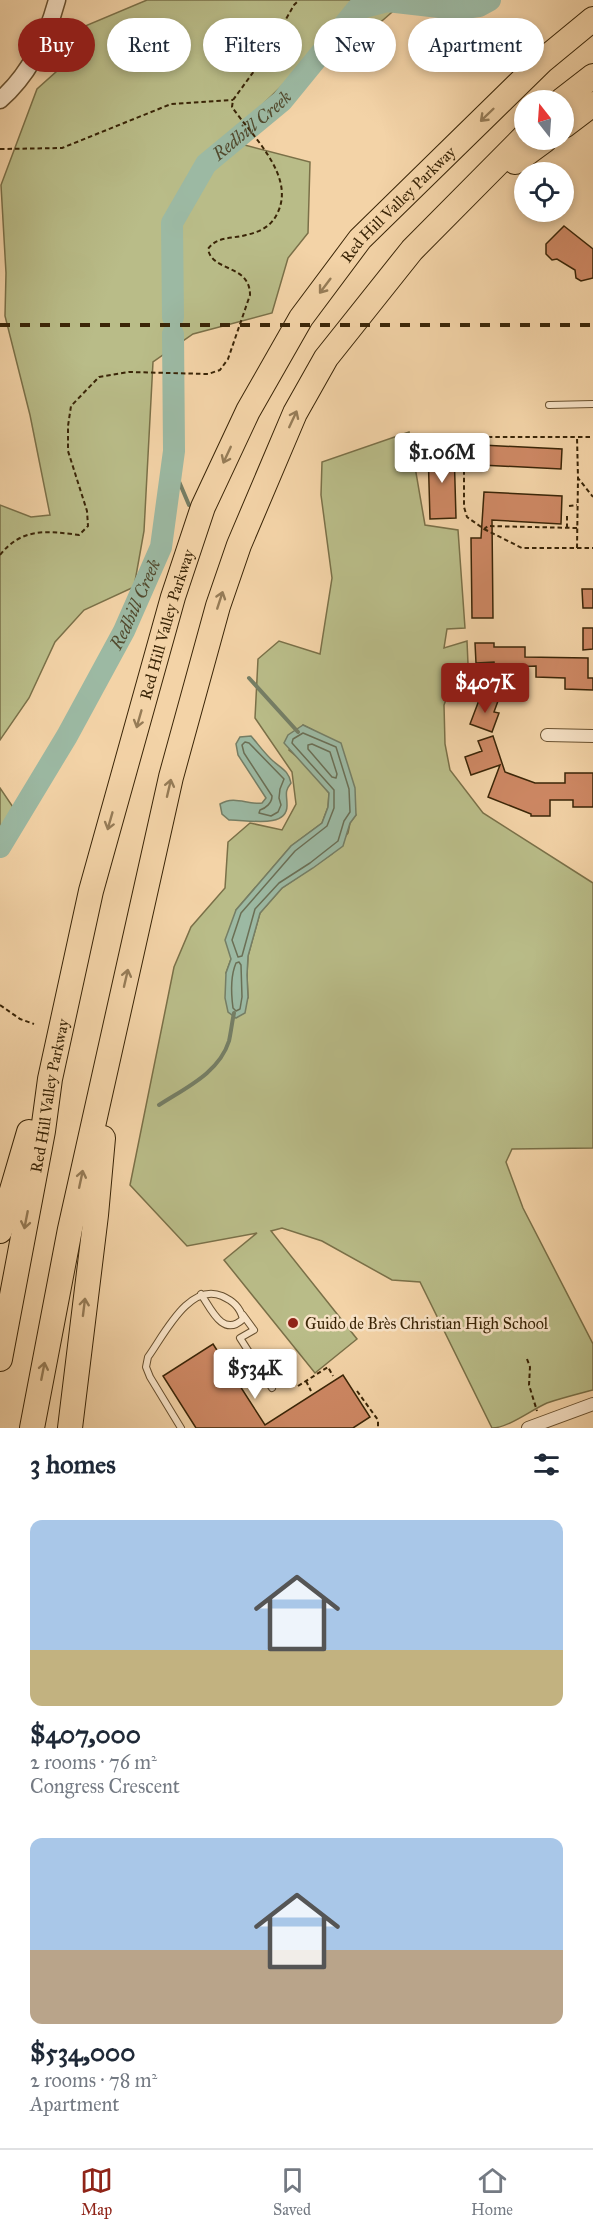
<!DOCTYPE html>
<html lang="en">
<head>
<meta charset="utf-8">
<style>
	:root { --surface:#fff; --page:#f6f6f7; --text:#1f2937; --muted:#747a83; --line:#e0e1e3; --accent:#8f2418 }
	body { margin:0; font-family:"IM FELL Great Primer",serif; background:var(--page); color:var(--text); height:100vh; display:flex; flex-direction:column; font-size:22px; white-space:nowrap }
	* { box-sizing:border-box; margin:0 }
	p { font-size:20px; color:var(--muted) }
	.icon { flex:none; width:33px; height:33px; fill:none; stroke:currentColor; stroke-width:2; stroke-linecap:round; stroke-linejoin:round }
	.map { position:relative; height:1428px; overflow:hidden }
	.panel { display:flex; flex-direction:column; background:var(--surface); flex:1 }
	.panel>* { flex:none }
	.hud { position:absolute; left:18px; top:18px; width:558px; height:54px; display:flex; gap:12px }
	.needle { width:39px; rotate:343deg }
	.controls { position:absolute; left:514px; top:90px; display:grid; gap:12px }
	.controls a { display:grid; place-items:center; width:60px; height:60px; border-radius:50%; background:var(--surface); box-shadow:0 3px 9px #0003; font-size:30px }
	.price { position:absolute; translate:-50% -51px; padding:0 14px; border-radius:6px; background:#fff; color:#222; font-size:20px; line-height:39px; filter:drop-shadow(0 2px 3px #0008) }
	.price::after { content:''; position:absolute; left:50%; top:36px; width:18px; height:14px; margin-left:-9px; background:inherit; clip-path:polygon(0 0,100% 0,50% 100%) }
	.price.active { background:var(--accent); color:#fff }
	ul { padding:0; list-style:none }
	li { display:grid; align-content:center; gap:12px; height:318px; padding:0 30px }
	li span { display:grid; place-items:center; height:186px; border-radius:12px; color:#555 }
	li>.icon { margin-inline-start:auto }
	span .icon { width:108px; height:108px; fill:#fffc; stroke-width:1 }
	li b { font-size:26px }
	h2 { display:flex; justify-content:space-between; align-items:center; height:72px; padding:0 30px; font-size:26px }
	.tag { padding:0 21px; border-radius:27px; background:var(--surface); box-shadow:0 3px 9px #0003; font-size:21px; line-height:54px }
	.tag.active { background:var(--accent); color:#fff }
	.tabs { display:flex; justify-content:space-around; align-items:center; height:84px; border-top:2px solid var(--line); background:var(--surface); font-size:16px; color:var(--muted) }
	.tabs a { display:grid; justify-items:center; gap:3px }
	.tabs .active { color:var(--accent) }
	.map>svg:first-child { display:block }
	.green { fill:#b9bc88; stroke:#7a7048; stroke-width:1.5; fill-rule:evenodd }
	.water { fill:#9cb9a3; stroke:#757e65; stroke-width:1.5 }
	.lines { fill:none; stroke-linecap:round; stroke-linejoin:round }
	.shore { stroke:#6b6f55; stroke-width:1.5 }
	.stream { stroke:#757e65; stroke-width:4 }
	.river { stroke:#9cb9a3; stroke-width:22 }
	.building { fill:#ce8864; stroke:#3a2507; stroke-width:1.5 }
	.service-casing { stroke:#68502f; stroke-width:8 }
	.minor-casing { stroke:#68502f; stroke-width:14 }
	.tertiary-casing { stroke:#68502f; stroke-width:19 }
	.motorway-casing { stroke:#3a2507; stroke-width:26 }
	.path { stroke:#3a2507; stroke-width:2; stroke-dasharray:4.5 3; stroke-linecap:butt }
	.service { stroke:#f7e2c6; stroke-width:6 }
	.minor { stroke:#f7e2c6; stroke-width:12 }
	.tertiary { stroke:#f7e2c6; stroke-width:16 }
	.motorway { stroke:#f3d3a7; stroke-width:24 }
	.rail { stroke:#3a2507; stroke-width:4; stroke-dasharray:10 10; stroke-linecap:butt }
	.oneway { stroke:#967c57 }
	.poi-dot { fill:#8f2418; stroke:#f7e2c6; stroke-width:2 }
	.labels { text-anchor:middle; stroke-width:5; stroke-linejoin:round; paint-order:stroke }
	.street-label { font-size:16px; fill:#3a2507; stroke:#f7e2c6 }
	.poi-label { font-size:16px; fill:#3a2507; stroke:#f7e2c6; text-anchor:start }
	.water-label { font-size:18px; font-style:italic; fill:#524a2e; stroke:#f7e2c6 }
</style>
</head>
<body>
<div class="map">
<svg width="593" height="1428" viewBox="0 0 593 1428">
	<rect width="100%" height="100%" fill="#f3d3a7"/>
	<filter id="stains"><feTurbulence type="fractalNoise" baseFrequency=".00333" numOctaves="4"/><feColorMatrix values="0 0 0 0 .2 0 0 0 0 .09 0 0 0 0 .02 0 0 0 .5 -.17"/></filter>
	<radialGradient id="worn" r=".72"><stop offset=".6" stop-color="#630" stop-opacity="0"/><stop offset="1" stop-color="#630" stop-opacity=".3"/></radialGradient>
	<g class="green">
		<path d="M147,0h259l-31,27 -74,40 -44,43 -20,33 73,19 -2,71 -20,25 -16,55 -79,21 -40,28 -9,169 -10,56 -50,23 -29,32 -26,56 -29,42v-235l31,12 19,-2 -20,-100 -25,-99 1,-43 -5,-88 36,-96 30,-27 11,-33z"/>
		<path d="M409,432l16,93 33,5 7,98 -18,1 -3,19 23,-7 2,46 -18,-1 -7,19 1,39 5,26 33,43 110,70v265l-81,1 -6,13 17,46 70,136v46c-15,4 -31,8 -46,13 -16,7 -39,25 -55,25l-72,-146 -28,-2 -70,-39 -40,-13 -11,3 86,108 -42,34 -91,-113 33,-27 -70,13 -57,-61 44,-218 17,-40 34,-39 3,-46 22,-19 32,7 14,-26 -4,-32 -37,-54 3,-59 21,-18 41,13 12,-76 -11,-83 1,-33zM303,725l10,5 43,85 -6,8 -2,10 -16,21 -50,34 -22,25 -12,43 -1,19 1,22 -22,-24 5,-14 5,-49 55,-64 31,-23 6,-16 1,-14 -25,-30 -15,-13z"/>
		<path d="M0,788l21,31 -21,28z"/>
	</g>
	<g class="water">
		<path d="M303,725l38,18 14,45 1,27 -6,8 -7,23 -30,22 -31,20 -22,25 -12,43 -1,19 1,22 -3,16 -9,5 -8,-6 -3,-14 1,-25 5,-14 -6,-19 11,-30 55,-64 31,-23 6,-16 1,-14 -45,-50 4,-8z"/>
		<path d="M251,736c7,8 14,18 22,25 8,7 16,10 18,22 -7,9 -4,11 -4,22 1,25 -43,14 -58,15l-7,-6 -2,-10c15,-9 27,1 42,-1l4,-5 -28,-43 -2,-11 4,-7z"/>
	</g>
	<g class="lines">
		<g class="shore">
			<path d="M303,733l33,14 13,42 1,23 -6,9 -6,20 -28,22 -31,20 -24,26 -13,47 -4,1 -6,-17 9,-27 54,-62 32,-25 7,-18v-18l-42,-47 1,-4z"/>
			<path d="M245,742l4,1 35,36 -4,10 -1,9 2,7 -3,7 -7,4 -12,-3 1,-3c6,-2 12,-7 12,-14l-28,-43 -2,-8z"/>
			<path d="M312,744l18,8 7,22 -1,4 -4,-1 -24,-28v-4z"/>
			<path d="M236,963l3,-1 2,3 1,32 -2,12 -4,2 -3,-3c-2,-15 -3,-31 3,-45z"/>
		</g>
		<g class="stream">
			<path d="M172,465l17,40"/>
			<path d="M249,678l49,54"/>
			<path d="M159,1105c26,-17 60,-32 70,-64 2,-9 3,-19 5,-28"/>
		</g>
		<g class="river">
			<path id="s1" d="M173,317l-1,-94 34,-59 76,-63 75,-92 30,-8 70,8 22,-3 11,-6"/>
			<path id="s2" d="M0,847l67,-111 57,-105 37,-84 13,-96 -1,-117"/>
		</g>
	</g>
	<g class="building">
		<path d="M564,226l29,23v29l-12,3 -5,-3 -1,-8 -18,-11 -5,1 -6,-6v-10z"/>
		<path d="M482,445l80,4 -1,20 -80,-4z"/>
		<path d="M454,448l2,70 -26,1 -2,-70z"/>
		<path d="M484,492l78,4 -1,28 -69,-4 1,98h-21l-1,-80h10z"/>
		<path d="M582,589h11v19h-10z"/>
		<path d="M583,628h10v21l-10,1z"/>
		<path d="M475,643h19v4h31v10l63,1v20h5v12l-28,-1v-11l-29,-1v-11l-41,2 -1,-6 -18,1z"/>
		<path d="M481,695l17,6 -4,11 5,1 -7,19 -22,-8z"/>
		<path d="M493,736l12,36 30,11h30v-10h28v34h-20v-7h-23v16h-19v-2l-43,-17 12,-32 -29,10 -6,-18 17,-6 -4,-10z"/>
		<path d="M213,1344l52,81 78,-50 27,42 -17,11h-157l-33,-52z"/>
	</g>
	<g class="lines">
		<defs>
			<g id="service">
				<path d="M549,405l44,-1"/>
				<path d="M243,1315l11,15 -14,8 32,50"/>
				<path d="M181,1428l-31,-51 -4,-10 2,-10c16,-22 41,-75 74,-61 11,5 18,11 21,23 -20,19 -32,-10 -42,-25"/>
			</g>
			<g id="minor">
				<path d="M547,735l46,1"/>
				<path d="M528,1428l65,-24"/>
			</g>
			<path id="tertiary" d="M0,100c29,-25 47,-63 57,-100"/>
			<g id="motorway">
				<path d="M562,100l31,-24"/>
				<path d="M564,126l29,-22"/>
				<path d="M515,162l30,-22"/>
				<path d="M0,1231l29,-99"/>
				<path id="s3" d="M0,1359l43,-228 7,-52 41,-188 82,-294 30,-90 45,-96 53,-93 59,-79 182,-178 51,-42"/>
				<path d="M32,1428l38,-199 101,-452 47,-171 21,-61 56,-132 31,-55 86,-108 113,-114"/>
				<path d="M70,1428l26,-213 7,-77"/>
			</g>
		</defs>
		<use href="#service" class="service-casing"/>
		<use href="#minor" class="minor-casing"/>
		<use href="#tertiary" class="tertiary-casing"/>
		<use href="#motorway" class="motorway-casing"/>
		<g class="path">
			<path d="M0,149l62,-1 109,-44 62,-4"/>
			<path d="M590,437h-13l1,41 15,19"/>
			<path d="M569,506l8,-1"/>
			<path d="M567,516v12"/>
			<path d="M577,528l-89,-2 -4,3 -17,-12 -3,-10v-54l8,-11 9,-5h96"/>
			<path d="M484,529l38,19h71"/>
			<path d="M577,548l1,-70"/>
			<path d="M0,555c22,-28 48,-24 79,-20l9,-9 -1,-15 -19,-60v-25l3,-20 28,-29 30,-5 79,2 12,-4 8,-11 22,-64c0,-31 -38,-23 -42,-46 9,-13 24,-10 38,-14 14,-3 26,-9 32,-23 17,-37 -26,-76 -46,-105l1,-7 32,-44 29,-51 5,-5"/>
			<path d="M0,1005l20,14 14,5"/>
			<path d="M527,1359l3,8 -1,18 8,26"/>
			<path d="M306,1381l5,10"/>
			<path d="M298,1386l30,-19 5,9"/>
			<path d="M357,1391l21,29v8"/>
		</g>
		<use href="#service" class="service"/>
		<use href="#minor" class="minor"/>
		<use href="#tertiary" class="tertiary"/>
		<use href="#motorway" class="motorway"/>
		<path class="rail" d="M0,325h593"/>
	</g>
	<defs><path id="oneway-shaft" d="M-6 0H5M1.5-3L5.5 0L1.5 3" fill="none" stroke-width="1.6" stroke-linecap="round" stroke-linejoin="round" transform="scale(1.5)"/></defs>
	<g class="oneway">
		<use href="#oneway-shaft" transform="translate(487 115) rotate(136)"/>
		<use href="#oneway-shaft" transform="translate(325 286) rotate(127)"/>
		<use href="#oneway-shaft" transform="translate(293 419) rotate(-65)"/>
		<use href="#oneway-shaft" transform="translate(227 455) rotate(115)"/>
		<use href="#oneway-shaft" transform="translate(220 600) rotate(-72)"/>
		<use href="#oneway-shaft" transform="translate(139 719) rotate(106)"/>
		<use href="#oneway-shaft" transform="translate(169 788) rotate(-77)"/>
		<use href="#oneway-shaft" transform="translate(110 821) rotate(106)"/>
		<use href="#oneway-shaft" transform="translate(126 978) rotate(-77)"/>
		<use href="#oneway-shaft" transform="translate(81 1179) rotate(-78)"/>
		<use href="#oneway-shaft" transform="translate(26 1220) rotate(101)"/>
		<use href="#oneway-shaft" transform="translate(84 1307) rotate(-83)"/>
		<use href="#oneway-shaft" transform="translate(43 1371) rotate(-79)"/>
	</g>
	<circle class="poi-dot" cx="293" cy="1323" r="6"/>
	<g class="labels">
		<g class="street-label">
			<text dy="6" stroke="none"><textPath href="#s3" startOffset="1240">Red Hill Valley Parkway</textPath></text>
			<text dy="6" stroke="none"><textPath href="#s3" startOffset="754">Red Hill Valley Parkway</textPath></text>
			<text dy="6" stroke="none"><textPath href="#s3" startOffset="268">Red Hill Valley Parkway</textPath></text>
		</g>
		<g class="poi-label">
			<text x="305" y="1329">Guido de Brès Christian High School</text>
		</g>
		<g class="water-label">
			<text dy="6" stroke="none"><textPath href="#s1" startOffset="222">Redhill Creek</textPath></text>
			<text dy="6" stroke="none"><textPath href="#s2" startOffset="278">Redhill Creek</textPath></text>
		</g>
	</g>
	<rect width="100%" height="100%" filter="url(#stains)"/>
	<rect width="100%" height="100%" fill="url(#worn)"/>
</svg>
<div class="controls">
<a><svg class="needle" viewBox="-14 -14 28 28"><path d="M0-13l5 13h-10z" fill="#e53935"/><path d="M0 13l5-13h-10z" fill="#747a83"/></svg></a>
<a><svg class="icon" aria-label="locate" viewBox="0 0 24 24"><circle cx="12" cy="12" r="6"/><path d="M12 2v4M12 18v4M2 12h4M18 12h4"/></svg></a>
</div>
<b class="price" style="left:442px;top:484px">$1.06M</b>
<b class="price active" style="left:485px;top:714px">$407K</b>
<b class="price" style="left:255px;top:1400px">$534K</b>
<div class="hud">
<a class="tag active">Buy</a>
<a class="tag">Rent</a>
<a class="tag">Filters</a>
<a class="tag">New</a>
<a class="tag">Apartment</a>
</div>
</div>
<section class="panel">
<h2>3 homes<svg class="icon" aria-label="filters" viewBox="0 0 24 24"><path d="M4 7h16M4 17h16"/><circle cx="9" cy="7" r="2"/><circle cx="15" cy="17" r="2"/></svg></h2>
<ul>
<li><span style="background:linear-gradient(#a9c7e8 70%,#c2b280 0)"><svg class="icon" aria-label="home" viewBox="0 0 24 24"><path d="M3 11l9-7 9 7M6 9v11h12V9"/></svg></span><div><b>$407,000</b><p>2 rooms · 76 m²</p><p>Congress Crescent</p></div></li>
<li><span style="background:linear-gradient(#a9c7e8 60%,#b9a48a 0)"><svg class="icon" aria-label="home" viewBox="0 0 24 24"><path d="M3 11l9-7 9 7M6 9v11h12V9"/></svg></span><div><b>$534,000</b><p>2 rooms · 78 m²</p><p>Apartment</p></div></li>
</ul>
</section>
<nav class="tabs">
<a class="active"><svg class="icon" aria-label="map" viewBox="0 0 24 24"><path d="M3 6l6-2 6 2 6-2v14l-6 2-6-2-6 2zM9 4v14M15 6v14"/></svg>Map</a>
<a><svg class="icon" aria-label="saved" viewBox="0 0 24 24"><path d="M7 4h10v16l-5-4-5 4z"/></svg>Saved</a>
<a><svg class="icon" aria-label="home" viewBox="0 0 24 24"><path d="M3 11l9-7 9 7M6 9v11h12V9"/></svg>Home</a>
</nav>
</body>
</html>
